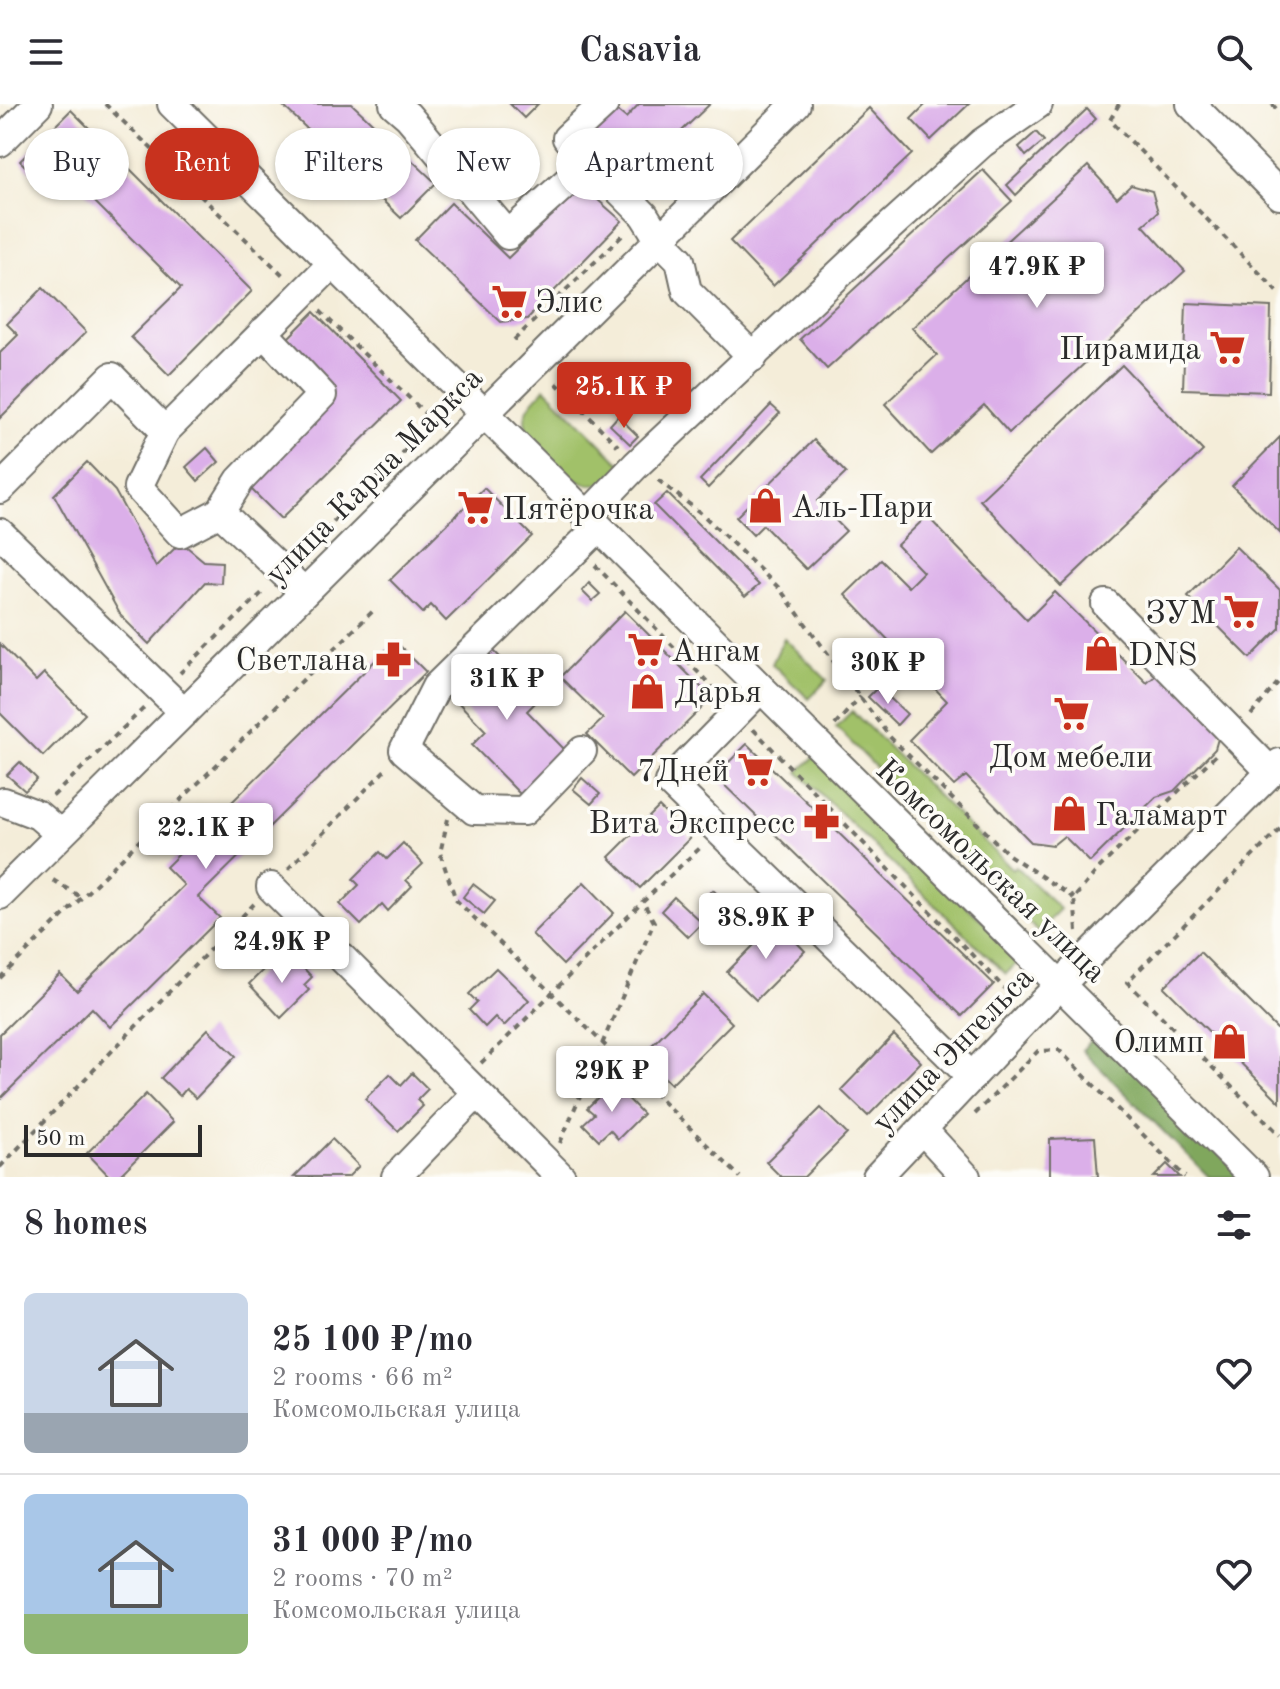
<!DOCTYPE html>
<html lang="en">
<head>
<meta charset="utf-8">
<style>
	:root { --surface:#fff; --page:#f2f2f3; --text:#2b2b33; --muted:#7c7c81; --line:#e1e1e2; --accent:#c8321e }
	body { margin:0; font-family:"Old Standard TT",serif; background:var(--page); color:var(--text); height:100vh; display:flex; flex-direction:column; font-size:30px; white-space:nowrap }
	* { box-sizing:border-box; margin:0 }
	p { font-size:26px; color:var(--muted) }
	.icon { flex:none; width:44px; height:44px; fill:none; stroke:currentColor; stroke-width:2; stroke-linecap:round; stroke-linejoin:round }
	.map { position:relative; height:1073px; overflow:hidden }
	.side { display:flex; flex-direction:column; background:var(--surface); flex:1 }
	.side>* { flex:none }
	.hud { position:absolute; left:24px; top:24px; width:800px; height:72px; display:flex; gap:16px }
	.scale { position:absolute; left:24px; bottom:20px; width:178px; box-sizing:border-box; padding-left:8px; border:4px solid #2b2b2b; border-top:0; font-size:22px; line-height:28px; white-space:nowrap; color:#2b2b2b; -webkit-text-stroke:6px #fdfcf7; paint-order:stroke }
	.price { position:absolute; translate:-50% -68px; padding:0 18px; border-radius:8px; background:#fff; color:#222; font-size:26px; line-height:52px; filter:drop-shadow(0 2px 4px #0008) }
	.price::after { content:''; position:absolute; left:50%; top:48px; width:24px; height:18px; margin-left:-12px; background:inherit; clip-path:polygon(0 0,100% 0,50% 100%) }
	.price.selected { background:var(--accent); color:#fff }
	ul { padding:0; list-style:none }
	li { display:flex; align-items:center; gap:24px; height:200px; padding:0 24px }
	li+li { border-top:2px solid var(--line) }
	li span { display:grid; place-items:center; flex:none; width:224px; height:160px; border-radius:12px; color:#555 }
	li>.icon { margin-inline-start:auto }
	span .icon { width:96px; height:96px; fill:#fffc; stroke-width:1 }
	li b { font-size:34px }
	h2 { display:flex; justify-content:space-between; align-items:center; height:96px; padding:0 24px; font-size:34px }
	.pill { padding:0 28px; border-radius:36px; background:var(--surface); box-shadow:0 2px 6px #0004; font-size:28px; line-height:72px }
	.pill.selected { background:var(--accent); color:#fff }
	header { display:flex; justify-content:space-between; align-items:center; height:104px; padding:0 24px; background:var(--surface); font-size:36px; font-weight:700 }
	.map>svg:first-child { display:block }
	.green { fill:#a1c169; stroke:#66764a; stroke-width:2 }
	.forest { fill:#80a75d; stroke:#566944; stroke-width:2 }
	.building { fill:#dbafe9 }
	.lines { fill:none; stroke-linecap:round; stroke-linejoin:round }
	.minor-casing { stroke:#716f68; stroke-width:32 }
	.path { stroke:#716f68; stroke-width:4; stroke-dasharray:6 6; stroke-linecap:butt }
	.minor { stroke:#fff; stroke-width:28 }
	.labels { text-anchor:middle; stroke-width:7; stroke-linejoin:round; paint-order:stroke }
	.poi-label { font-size:32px; fill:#2b2b2b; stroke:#fdfcf7; text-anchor:start }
	.street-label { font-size:32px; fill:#2b2b2b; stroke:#fdfcf7 }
</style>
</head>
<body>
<header><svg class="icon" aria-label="menu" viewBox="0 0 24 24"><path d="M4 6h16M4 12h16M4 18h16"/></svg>Casavia<svg class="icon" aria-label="search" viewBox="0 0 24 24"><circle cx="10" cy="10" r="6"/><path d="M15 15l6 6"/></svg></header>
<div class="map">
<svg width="1280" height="1073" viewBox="0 0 1280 1073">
	<rect width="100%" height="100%" fill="#fdfcf7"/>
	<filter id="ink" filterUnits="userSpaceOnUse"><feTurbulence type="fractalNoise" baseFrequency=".0125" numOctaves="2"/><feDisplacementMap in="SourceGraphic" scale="16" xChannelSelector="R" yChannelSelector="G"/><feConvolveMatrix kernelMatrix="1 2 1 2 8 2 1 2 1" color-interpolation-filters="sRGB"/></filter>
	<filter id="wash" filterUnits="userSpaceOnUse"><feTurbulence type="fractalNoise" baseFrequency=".006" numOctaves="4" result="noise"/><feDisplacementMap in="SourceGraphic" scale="32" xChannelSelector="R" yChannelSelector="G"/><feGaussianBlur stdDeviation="1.8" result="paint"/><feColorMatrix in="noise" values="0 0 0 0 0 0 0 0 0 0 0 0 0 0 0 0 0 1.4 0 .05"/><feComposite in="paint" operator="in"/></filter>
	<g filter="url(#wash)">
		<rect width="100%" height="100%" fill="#f4edd9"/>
		<g class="green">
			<path d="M545,284l78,78c-9,8 -18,19 -31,19 -21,0 -69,-46 -67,-66 1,-13 12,-22 20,-31z"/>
			<path d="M784,534l43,42 -18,19 -37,-35z"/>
			<path d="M852,607l160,158 3,-3 45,43 -22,23 -202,-205z"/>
			<path d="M814,653l207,202 -15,15 -208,-202z"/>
		</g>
		<path class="forest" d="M1099,929l143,144h-33l-127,-127z"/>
		<g id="blocks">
			<g class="building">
				<path d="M281,0h71l84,79 -35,35z"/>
				<path d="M510,0h28l-14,14z"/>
				<path d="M639,0h71l-67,64 -28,-1 -29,-30 28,-29 12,10z"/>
				<path d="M926,0h43l-38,36 -20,-21z"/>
				<path d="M869,4l43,46 -139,132 -43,-45z"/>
				<path d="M1087,5l9,10 -80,76 -9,-10z"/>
				<path d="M71,6l181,181 -83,84 -38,-38 50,-49 -113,-113 -17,17 -31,-31z"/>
				<path d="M1036,28l8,9 -18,15 -7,-9z"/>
				<path d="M1088,62l29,32 14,-13 21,6 6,21 -15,13 42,46 -176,162 -25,-28 -53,49 -46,-50 52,-49 -25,-27z"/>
				<path d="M983,66l29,31 -185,168 -27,-30z"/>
				<path d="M582,82l40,35 -95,98 -26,3 -86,-82 36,-37 57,55z"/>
				<path d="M43,184l43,44 -86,86v-65l18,-18 -11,-11z"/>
				<path d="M1186,199l85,4 -2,85 -86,-3z"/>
				<path d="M314,208l87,89 -120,118 -36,-36 88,-87 -51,-52z"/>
				<path d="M1122,261l81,86 -142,135 -81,-86z"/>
				<path d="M587,290l8,6 -5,6 -8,-6z"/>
				<path d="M771,301l9,8 -72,75 -8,-8z"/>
				<path d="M618,312l20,20 -8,8 -20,-19z"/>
				<path d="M1280,333v96l-48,-47z"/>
				<path d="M814,336l32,33 -29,28 29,30 -40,38 -43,-44 -10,10 -17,-18z"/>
				<path d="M207,344l12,14 -21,19 -12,-14z"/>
				<path d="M87,358l28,29 41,76 25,-25 23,19 18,1 -1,21 -16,-1 -56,62 -28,-28 -67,-121z"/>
				<path d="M484,384l48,48 -86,85 -15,-16 -8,8 -33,-33z"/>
				<path d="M667,389l92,92 -14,12 -91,-92z"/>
				<path d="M927,412l100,104 28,-28 92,91 15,-13 59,58 -6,21 -41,42 -18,6 -66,65 -26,-26 -11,9 -22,-3 -65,-66 -12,10 -45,-46 38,-39 -102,-106 36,-35 27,27 15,-15 -26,-27z"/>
				<path d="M1236,443l44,43v38l-30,30 -62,-62z"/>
				<path d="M589,479l11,11 -8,7 -10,-10z"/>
				<path d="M625,507l87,87 -81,80 -44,-44 16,-15 -43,-42z"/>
				<path d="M395,537l31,31 -228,225 22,21 -110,109 -18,-19 -92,91v-65l60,-60 17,17 107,-106 -18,-18z"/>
				<path d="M0,540l36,37 8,-8 41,41 -42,42 -43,-43z"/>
				<path d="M492,545l48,49 -13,13 39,40 -45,44 -49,-50 14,-14 -38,-39z"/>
				<path d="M878,583l29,27 -10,11 -29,-28z"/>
				<path d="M747,640l247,240 -32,32 -247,-240z"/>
				<path d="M20,658l17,17 -12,12 -18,-16z"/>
				<path d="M582,674l18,16 -9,10 -18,-15z"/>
				<path d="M659,703l31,31 -50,50 -31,-31z"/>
				<path d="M403,739l20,21 -17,16 6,6 -24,25 -6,-7 -21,21 -21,-21 19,-19 -6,-6 27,-27 7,7z"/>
				<path d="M584,778l30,31 -51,52 -31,-31z"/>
				<path d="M473,780l22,17 -11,13 -21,-17z"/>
				<path d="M713,786l9,9 -10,10 -9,-9z"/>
				<path d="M674,793l28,26 -14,14 -27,-26z"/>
				<path d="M777,818l28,29 -49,49 -29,-28z"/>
				<path d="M1200,848l80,80v70l-116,-115z"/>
				<path d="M292,852l20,21 -8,8 5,5 -28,28 -32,-34 27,-27 7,8z"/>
				<path d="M496,864l33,32 -25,26 -9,-9 -10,10 -16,-17 8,-8 -8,-8z"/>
				<path d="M703,890l29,29 -61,61 -29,-29z"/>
				<path d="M208,925l28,27 -40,42 -10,-9 -6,7 -19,-18z"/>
				<path d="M894,931l27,27 -53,54 -27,-26z"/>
				<path d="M412,969l16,16 -11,11 6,6 -25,25 -33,-32 25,-25 11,11z"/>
				<path d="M613,979l30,31 -25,25 -8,-9 -11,10 -16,-16 11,-10 -7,-6z"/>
				<path d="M146,990l27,28 -55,55h-8l-23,-24z"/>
				<path d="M821,1004l26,26 -43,43h-23l-15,-15z"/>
				<path d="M1095,1033l3,40h-48v-38z"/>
				<path d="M332,1035l27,27 -11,11h-54z"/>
				<path d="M1167,1060l13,13h-26z"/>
			</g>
		</g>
	</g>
	<g filter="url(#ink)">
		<use href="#blocks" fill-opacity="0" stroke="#716f68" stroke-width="2"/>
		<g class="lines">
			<defs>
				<g id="minor">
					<path d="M172,0c359,359 723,713 1082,1073"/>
					<path d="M394,0l14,12 100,119 60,-54"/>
					<path d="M604,0l-37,34 77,77 15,24 21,21 7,31 66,66"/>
					<path d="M1191,0l89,91"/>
					<path d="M0,38l38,-38"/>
					<path d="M165,327l-27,56 42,46 40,-21 84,80"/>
					<path d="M0,385l112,-112 53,54 167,-167"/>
					<path d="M220,408l20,-32 82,-85 -59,-63"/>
					<path d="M586,413l50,-52 251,-236 95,-86 56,-39"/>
					<path d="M0,429l184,179"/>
					<path d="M1106,500l165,168"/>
					<path d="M760,585l-91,93 303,295"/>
					<path d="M582,647l-58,60 -50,-1 -70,-60 32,-63 162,-159"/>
					<path d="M4,698l34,13 22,19"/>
					<path d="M271,783l290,290"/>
					<path d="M0,791l796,-791"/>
					<path d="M923,1026l43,47"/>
					<path d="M396,1073l81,-84"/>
					<path d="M877,1073l152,-161 251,-253"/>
				</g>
			</defs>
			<use href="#minor" class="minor-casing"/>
			<g class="path">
				<path d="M105,0l180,173"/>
				<path d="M1119,0l-9,16 170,174"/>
				<path d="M1272,0l8,9"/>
				<path d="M320,207l114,111"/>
				<path d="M514,236l111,-107"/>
				<path d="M556,279l62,63"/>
				<path d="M658,376l44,34 77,74 110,148 120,119 65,43"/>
				<path d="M299,451l135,-133 8,-14"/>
				<path d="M595,461l124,129"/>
				<path d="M180,569l85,-83"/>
				<path d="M1251,611l29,-35"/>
				<path d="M835,621l26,-29"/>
				<path d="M753,625l257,265"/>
				<path d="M53,692l92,-89"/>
				<path d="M448,715l-8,34 16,47 284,277"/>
				<path d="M1280,725l-153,153 153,153"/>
				<path d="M288,765l100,-102"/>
				<path d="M53,776l29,18"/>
				<path d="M1077,827l-3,-33 25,-30 120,-116"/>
				<path d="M0,874l374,-368"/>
				<path d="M481,959c74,-71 143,-146 219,-215"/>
				<path d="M975,1010l63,-63 21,-1 126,127"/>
				<path d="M560,1039l94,-221 -12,-22"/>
				<path d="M0,1063l254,-263"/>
			</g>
			<use href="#minor" class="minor"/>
		</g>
	</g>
	<defs>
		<symbol id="supermarket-bare" viewBox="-9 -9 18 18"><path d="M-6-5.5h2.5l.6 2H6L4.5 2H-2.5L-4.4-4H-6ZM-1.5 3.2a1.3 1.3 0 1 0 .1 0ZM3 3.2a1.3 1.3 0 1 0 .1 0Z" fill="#c8321e" stroke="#fdfcf7" stroke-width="2.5" paint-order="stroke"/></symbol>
		<symbol id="shop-bare" viewBox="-9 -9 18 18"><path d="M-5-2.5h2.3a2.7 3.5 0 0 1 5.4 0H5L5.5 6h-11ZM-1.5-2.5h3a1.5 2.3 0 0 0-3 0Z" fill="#c8321e" stroke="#fdfcf7" stroke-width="2.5" paint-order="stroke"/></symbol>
		<symbol id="pharmacy-bare" viewBox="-9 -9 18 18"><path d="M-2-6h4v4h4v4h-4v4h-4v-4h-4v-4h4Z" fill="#c8321e" stroke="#fdfcf7" stroke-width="2.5" paint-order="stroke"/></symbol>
	</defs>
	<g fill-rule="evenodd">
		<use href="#supermarket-bare" x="484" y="172" width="51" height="51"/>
		<use href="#supermarket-bare" x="1202" y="218" width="51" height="51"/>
		<use href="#shop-bare" x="740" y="376" width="51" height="51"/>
		<use href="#supermarket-bare" x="450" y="378" width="51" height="51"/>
		<use href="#supermarket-bare" x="1216" y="482" width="51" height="51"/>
		<use href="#supermarket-bare" x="620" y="520" width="51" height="51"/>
		<use href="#shop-bare" x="1076" y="524" width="51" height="51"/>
		<use href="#pharmacy-bare" x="368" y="530" width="51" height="51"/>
		<use href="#shop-bare" x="622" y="562" width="51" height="51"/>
		<use href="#supermarket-bare" x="1046" y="584" width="51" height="51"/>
		<use href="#supermarket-bare" x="730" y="640" width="51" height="51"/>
		<use href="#shop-bare" x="1044" y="684" width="51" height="51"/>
		<use href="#pharmacy-bare" x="796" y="692" width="51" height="51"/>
		<use href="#shop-bare" x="1204" y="912" width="51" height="51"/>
	</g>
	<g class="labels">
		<g class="poi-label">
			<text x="535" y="208">Элис</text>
			<text x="1201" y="255" text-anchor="end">Пирамида</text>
			<text x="791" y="413">Аль-Пари</text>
			<text x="502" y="415">Пятёрочка</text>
			<text x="1216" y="519" text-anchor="end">ЗУМ</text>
			<text x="671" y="557">Ангам</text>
			<text x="1128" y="561">DNS</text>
			<text x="367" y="566" text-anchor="end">Светлана</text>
			<text x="674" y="598">Дарья</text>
			<text x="1071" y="663" text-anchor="middle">Дом мебели</text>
			<text x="729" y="677" text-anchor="end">7Дней</text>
			<text x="1095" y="721">Галамарт</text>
			<text x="795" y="729" text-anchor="end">Вита Экспресс</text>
			<text x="1204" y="948" text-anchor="end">Олимп</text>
		</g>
		<g class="street-label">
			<text transform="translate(373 371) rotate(-45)" y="11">улица Карла Маркса</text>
			<text transform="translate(992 766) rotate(44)" y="11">Комсомольская улица</text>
			<text transform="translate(952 945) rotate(-46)" y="11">улица Энгельса</text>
		</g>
	</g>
</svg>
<div class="scale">50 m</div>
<b class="price" style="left:1037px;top:206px">47.9K ₽</b>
<b class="price selected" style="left:624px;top:326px">25.1K ₽</b>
<b class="price" style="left:888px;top:602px">30K ₽</b>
<b class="price" style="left:507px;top:618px">31K ₽</b>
<b class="price" style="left:206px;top:767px">22.1K ₽</b>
<b class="price" style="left:766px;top:857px">38.9K ₽</b>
<b class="price" style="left:282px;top:881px">24.9K ₽</b>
<b class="price" style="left:612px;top:1010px">29K ₽</b>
<div class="hud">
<a class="pill">Buy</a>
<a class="pill selected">Rent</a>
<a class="pill">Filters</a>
<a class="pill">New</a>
<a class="pill">Apartment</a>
</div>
</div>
<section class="side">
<h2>8 homes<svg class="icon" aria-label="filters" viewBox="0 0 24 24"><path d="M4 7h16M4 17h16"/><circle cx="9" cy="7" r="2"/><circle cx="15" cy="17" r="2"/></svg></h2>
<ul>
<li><span style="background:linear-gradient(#c9d6e8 75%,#9aa5b1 0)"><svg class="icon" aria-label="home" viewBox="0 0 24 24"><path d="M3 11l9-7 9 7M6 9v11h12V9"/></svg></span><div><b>25 100 ₽/mo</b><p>2 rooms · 66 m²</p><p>Комсомольская улица</p></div><svg class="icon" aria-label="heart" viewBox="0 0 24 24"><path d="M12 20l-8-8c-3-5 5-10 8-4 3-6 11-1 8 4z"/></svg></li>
<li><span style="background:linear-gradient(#a9c7e8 75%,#8fb573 0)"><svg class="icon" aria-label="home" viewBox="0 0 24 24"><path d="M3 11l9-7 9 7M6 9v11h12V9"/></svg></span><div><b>31 000 ₽/mo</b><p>2 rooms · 70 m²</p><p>Комсомольская улица</p></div><svg class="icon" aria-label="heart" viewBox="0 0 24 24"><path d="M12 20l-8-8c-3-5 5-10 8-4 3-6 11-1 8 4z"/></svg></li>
</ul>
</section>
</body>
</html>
